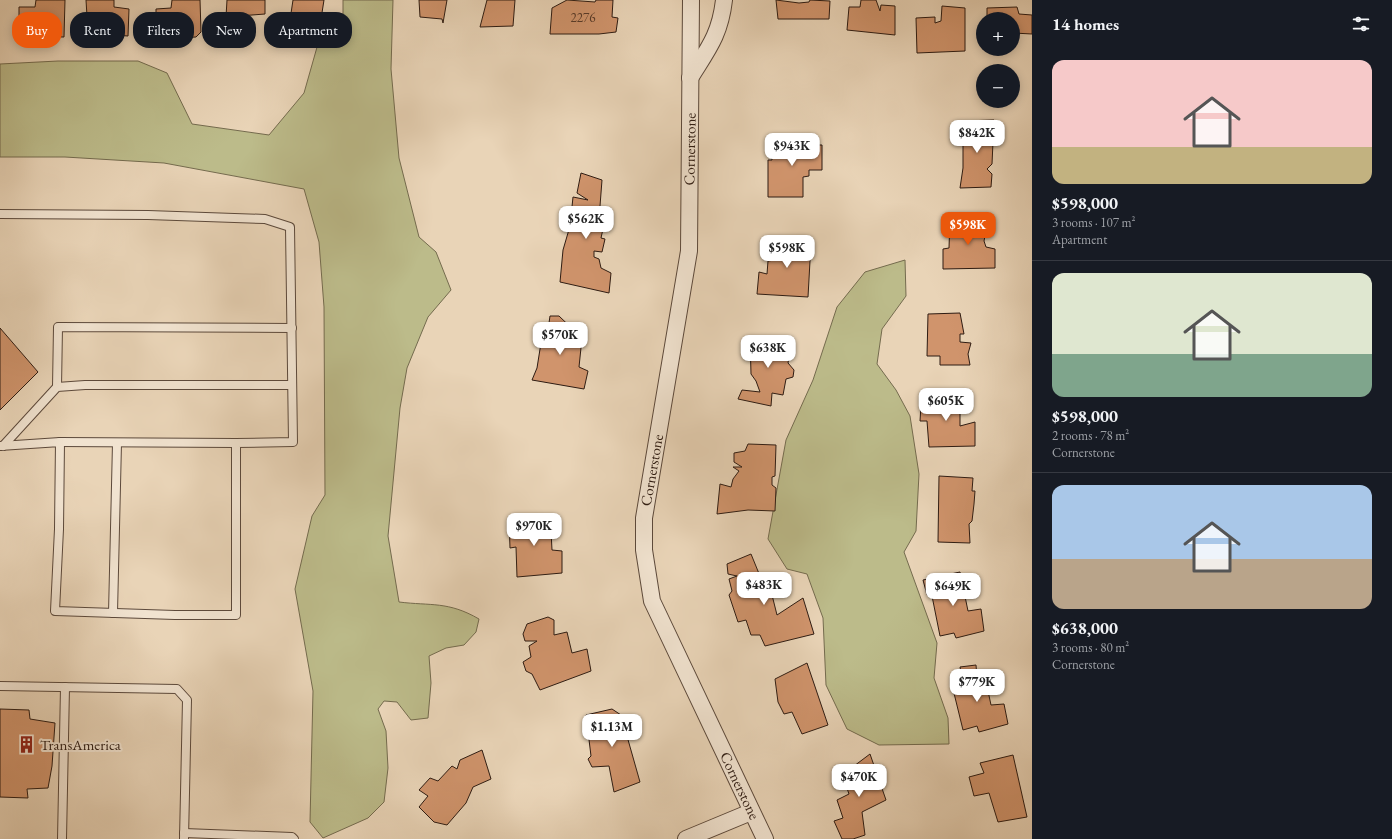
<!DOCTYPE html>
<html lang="en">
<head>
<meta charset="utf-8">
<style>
	:root { --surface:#171b24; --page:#20242c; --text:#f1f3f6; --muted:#9ea1a6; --line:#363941; --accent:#ea580c }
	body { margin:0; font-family:"EB Garamond",serif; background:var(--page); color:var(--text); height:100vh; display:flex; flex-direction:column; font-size:15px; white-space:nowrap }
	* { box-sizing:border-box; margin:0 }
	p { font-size:13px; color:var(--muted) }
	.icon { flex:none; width:22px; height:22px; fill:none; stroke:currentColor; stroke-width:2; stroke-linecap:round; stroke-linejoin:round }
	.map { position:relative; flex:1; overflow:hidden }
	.details { display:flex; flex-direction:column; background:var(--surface); width:360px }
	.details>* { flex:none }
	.banner { position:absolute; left:12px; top:12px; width:380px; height:36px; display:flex; gap:8px }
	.controls { position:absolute; left:976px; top:12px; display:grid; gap:8px }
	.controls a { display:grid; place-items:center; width:44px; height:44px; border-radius:50%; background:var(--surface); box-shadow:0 2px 10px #0003; font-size:20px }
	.price { position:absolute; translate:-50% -34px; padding:0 9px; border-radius:8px; background:#fff; color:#222; font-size:13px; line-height:26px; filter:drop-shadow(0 1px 2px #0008) }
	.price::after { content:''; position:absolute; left:50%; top:24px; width:12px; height:9px; margin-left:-6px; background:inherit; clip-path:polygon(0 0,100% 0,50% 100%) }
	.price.current { background:var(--accent); color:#fff }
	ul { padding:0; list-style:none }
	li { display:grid; align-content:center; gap:8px; height:212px; padding:0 20px }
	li+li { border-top:1px solid var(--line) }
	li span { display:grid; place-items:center; height:124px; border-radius:12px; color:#555 }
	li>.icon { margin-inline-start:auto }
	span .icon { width:72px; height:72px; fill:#fffc; stroke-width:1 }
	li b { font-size:17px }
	h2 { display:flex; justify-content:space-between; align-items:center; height:48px; padding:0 20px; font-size:17px }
	.tag { padding:0 14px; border-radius:16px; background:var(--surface); box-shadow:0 2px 10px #0003; font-size:14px; line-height:36px }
	.tag.current { background:var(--accent); color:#fff }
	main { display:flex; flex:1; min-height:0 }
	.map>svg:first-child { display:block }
	.green { fill:#bcbb8a; stroke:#746b4e }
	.building { fill:#d0946c; stroke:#2d1b12 }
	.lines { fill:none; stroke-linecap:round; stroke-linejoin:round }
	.service-casing { stroke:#5c493b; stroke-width:10 }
	.minor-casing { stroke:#5c493b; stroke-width:18 }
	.service { stroke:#f1e3d0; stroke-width:8 }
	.minor { stroke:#f1e3d0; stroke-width:16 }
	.labels { text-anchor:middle; stroke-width:4; stroke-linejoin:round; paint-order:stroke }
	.number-label { font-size:13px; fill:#563928 }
	.street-label { font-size:15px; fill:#2d1b12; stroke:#f1e3d0 }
	.poi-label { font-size:15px; fill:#2d1b12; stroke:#f1e3d0; text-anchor:start }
</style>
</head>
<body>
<main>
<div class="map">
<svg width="1032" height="839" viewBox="0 0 1032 839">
	<rect width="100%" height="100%" fill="#e9d4b7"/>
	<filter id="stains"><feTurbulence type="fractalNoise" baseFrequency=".005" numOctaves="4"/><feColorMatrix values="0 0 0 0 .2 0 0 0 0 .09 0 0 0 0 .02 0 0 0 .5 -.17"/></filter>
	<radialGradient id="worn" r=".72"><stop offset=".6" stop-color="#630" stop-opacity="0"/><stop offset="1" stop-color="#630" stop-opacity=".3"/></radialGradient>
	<g class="green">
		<path d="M343,0h50l-2,69 8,89 20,79 17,15 15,38 -23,27 -21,51 -7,40 -12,128 11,66c32,4 49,-1 80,17l-3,13 -12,13 -18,3 -17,8 2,27 -3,35 -17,2 -14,-18 -13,-1 -6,8 8,22 2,37 -4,34 -16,16 -45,20 -13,-16 3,-131 -18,-102 17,-73 13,-21 -1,-188 -5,-65 -15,-53 -140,-26 -99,-6h-65v-93l58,-3h80l29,12 25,51 77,11 35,-42 19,-67 20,-12z"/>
		<path d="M905,260l1,36 -24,33 -5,35 19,26 14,26 9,58 -3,57 -12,21 33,91 -3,35 14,40 1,26 -70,1 -32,-16 -21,-44 -3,-67 -16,-44 -20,-5 -19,-30 18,-99 27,-60 24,-73 28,-35z"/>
	</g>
	<g class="building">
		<path d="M36,0h29l-1,37 -45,-1v-29h16z"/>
		<path d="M86,0h28v7l15,2 -1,27 -40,-3z"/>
		<path d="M172,0h28l1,32 -5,5 -40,2v-30l15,-1z"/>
		<path d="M227,0h38v14l-39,3z"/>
		<path d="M293,0h31l-3,19 -31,1z"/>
		<path d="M419,0h28l-4,23 -1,-4 -22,-2z"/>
		<path d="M487,0h28l-2,26 -33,1z"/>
		<path d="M567,0l28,2 1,-2h17l-1,17 6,1 -2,14 -17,2h-49l2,-26z"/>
		<path d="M776,0l23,3 10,-1 1,-2 20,1 -1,18h-51z"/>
		<path d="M861,0h15l4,11 1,-6 14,1v29l-48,-5 2,-23h11z"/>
		<path d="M942,6l23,2v43l-48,2 -1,-35 19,-1v6l6,-2z"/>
		<path d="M1017,7l2,7 13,1v19l-19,-1v-14h-26v-11z"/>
		<path d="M994,120l-2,44 -5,5 5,5 -1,13 -31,1 3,-20v-47z"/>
		<path d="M804,140v5h18v25h-13v6l-6,1v20h-35v-37h4l-1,-19z"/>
		<path d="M581,173l21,7 -3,39 6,1 -4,18 4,1 -3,13 -8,-1v6l5,2 2,9 10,5 -2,20 -49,-11 3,-32 7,-24 3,-29 15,3 -11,-7z"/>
		<path d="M950,218h34l3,8 -3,15 2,6 9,2v19l-52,1v-20l6,-1z"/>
		<path d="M774,238l37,5 -3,54 -51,-3 2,-22 8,2 1,-13 7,-1 -2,-4 -5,-3 -1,-10z"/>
		<path d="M960,313l4,21h-4v8l11,1 -3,11 2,11h-30v-9h-13l1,-42z"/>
		<path d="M550,316h9l23,22 -3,29 9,4 -4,18 -52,-9 5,-12 7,-44 5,-1z"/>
		<path d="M0,328l38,44 -38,38z"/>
		<path d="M750,336l41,7 -3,20 6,7 -1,7 -7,2 -3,16 -11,-2 -1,13 -33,-7 4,-9 18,2 -4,-11 -5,-7z"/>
		<path d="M960,394v32l15,-4v24l-46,1 -2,-26h-7l1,-16h5v-10z"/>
		<path d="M748,444l28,1 -1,31 -3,1v8l4,3 -1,23 -27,-1 -31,4 3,-30 11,3 2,-8 6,-8 -6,-4h9l-8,-5v-9l11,-2z"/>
		<path d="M939,476l34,2 -1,13h3l-1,13 -2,17 -3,3 1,19 -32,-1z"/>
		<path d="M545,515v14l6,2 1,19 10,1v22l-45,4 -1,-30 -6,1 -1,-29z"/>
		<path d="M751,554l11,27 7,2 8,32 26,-17 11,36 -49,12 -5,-11h-9l-5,-15 -8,2 -9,-27 3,-4 -3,-12 8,-3 -9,-2 -1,-10z"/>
		<path d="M960,572l8,39 13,-2 3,22 -28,7 -2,-5 -14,3 -8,-40 -5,-1 -4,-15z"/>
		<path d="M548,617l6,3v15l13,-3 5,21 15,-4 4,22 -51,19 -8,-16 -6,-3 -3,-9 8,-5 -2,-11 8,-5h-12l-2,-7 4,-10z"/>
		<path d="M807,663l21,62 -26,9 -10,-22 -8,2 -6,-12 -3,-23z"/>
		<path d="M976,665l1,13 8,-1 6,28 13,-1 4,20 -29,8 -2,-6 -14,4 -11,-45 11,-2 -3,-16z"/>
		<path d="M0,709l29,1 1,9 25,4 -3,43 -4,22 -21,1 1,9 -28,-1z"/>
		<path d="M612,709l9,6 19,67 -26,10 -5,-26 -17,1 -4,-8 3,-3 -5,-41z"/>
		<path d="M482,750l9,29 -18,8 -7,16 -19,22 -13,-3 -15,-15 9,-11 -9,-6 11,-12 8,3 14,-15 5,3 3,-9z"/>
		<path d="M870,754l16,46 -24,12 3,23 -12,4h-11l-8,-18 9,-3 -6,-18 12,-6 -8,-23 13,-5z"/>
		<path d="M1013,755l14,62 -29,5 -9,-29 -15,3 -5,-19 15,-4 -4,-10z"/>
	</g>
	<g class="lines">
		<defs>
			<g id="service">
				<path d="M0,214l148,1 117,4 25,8 3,215 -57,1v172h-61l-120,-4 4,-82 1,-87 -60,4"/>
				<path d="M57,387l1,-60 234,1"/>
				<path d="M60,442l176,1"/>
				<path d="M3,446l54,-59 28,-2h207"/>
				<path d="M113,613l4,-170"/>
				<path d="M0,686l177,3 10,11 -3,139"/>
				<path d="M184,833l108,4 2,2"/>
				<path d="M62,839l3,-152"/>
			</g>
			<g id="minor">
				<path id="s1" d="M691,0l-2,251 -45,267v32l8,51 113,238"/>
				<path d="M690,78c18,-29 30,-43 34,-78"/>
				<path d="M686,839l65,-27"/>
			</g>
		</defs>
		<use href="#service" class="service-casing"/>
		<use href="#minor" class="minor-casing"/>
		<use href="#service" class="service"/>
		<use href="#minor" class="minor"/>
	</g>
	<defs>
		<symbol id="building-bare" viewBox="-9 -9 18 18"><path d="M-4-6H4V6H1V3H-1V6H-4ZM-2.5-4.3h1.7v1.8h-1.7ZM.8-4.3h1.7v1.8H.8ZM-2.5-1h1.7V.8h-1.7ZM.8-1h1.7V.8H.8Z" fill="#8f2418" stroke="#f1e3d0" stroke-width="2.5" paint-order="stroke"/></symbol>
	</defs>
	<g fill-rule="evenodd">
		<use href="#building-bare" x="14" y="732" width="25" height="25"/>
	</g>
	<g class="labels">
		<g class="number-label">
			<text x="583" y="22">2276</text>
		</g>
		<g class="street-label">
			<text transform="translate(690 149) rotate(-89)" y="5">Cornerstone</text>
			<text transform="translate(652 470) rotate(-80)" y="5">Cornerstone</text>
			<text dy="5" stroke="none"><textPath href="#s1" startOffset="810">Cornerstone</textPath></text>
		</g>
		<g class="poi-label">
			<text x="40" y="750">TransAmerica</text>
		</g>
	</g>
	<rect width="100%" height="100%" filter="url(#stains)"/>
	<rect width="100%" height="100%" fill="url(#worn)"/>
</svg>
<div class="controls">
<a>+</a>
<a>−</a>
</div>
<b class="price" style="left:977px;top:154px">$842K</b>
<b class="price" style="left:792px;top:167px">$943K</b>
<b class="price" style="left:586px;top:240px">$562K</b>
<b class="price current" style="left:968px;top:246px">$598K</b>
<b class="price" style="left:787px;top:269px">$598K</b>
<b class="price" style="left:560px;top:356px">$570K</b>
<b class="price" style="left:768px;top:369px">$638K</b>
<b class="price" style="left:946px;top:422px">$605K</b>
<b class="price" style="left:534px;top:547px">$970K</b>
<b class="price" style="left:764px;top:606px">$483K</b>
<b class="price" style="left:953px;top:607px">$649K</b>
<b class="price" style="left:977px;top:703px">$779K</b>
<b class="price" style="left:612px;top:748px">$1.13M</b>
<b class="price" style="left:859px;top:798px">$470K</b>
<div class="banner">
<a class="tag current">Buy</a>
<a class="tag">Rent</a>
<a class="tag">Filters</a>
<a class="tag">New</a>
<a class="tag">Apartment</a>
</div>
</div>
<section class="details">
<h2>14 homes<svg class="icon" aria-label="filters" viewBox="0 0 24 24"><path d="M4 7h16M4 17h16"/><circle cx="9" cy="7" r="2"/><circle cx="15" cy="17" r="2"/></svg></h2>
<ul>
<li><span style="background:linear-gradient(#f6c9c9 70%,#c2b280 0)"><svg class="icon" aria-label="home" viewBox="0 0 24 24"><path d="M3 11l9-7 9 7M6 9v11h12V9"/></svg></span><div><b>$598,000</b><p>3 rooms · 107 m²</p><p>Apartment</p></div></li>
<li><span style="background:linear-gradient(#dfe7d0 65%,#7fa58c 0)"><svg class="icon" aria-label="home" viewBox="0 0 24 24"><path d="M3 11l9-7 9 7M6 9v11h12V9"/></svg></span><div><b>$598,000</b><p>2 rooms · 78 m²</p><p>Cornerstone</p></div></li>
<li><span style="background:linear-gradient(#a9c7e8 60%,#b9a48a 0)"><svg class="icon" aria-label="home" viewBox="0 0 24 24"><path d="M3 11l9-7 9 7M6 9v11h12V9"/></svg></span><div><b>$638,000</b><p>3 rooms · 80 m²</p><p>Cornerstone</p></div></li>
</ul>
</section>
</main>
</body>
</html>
